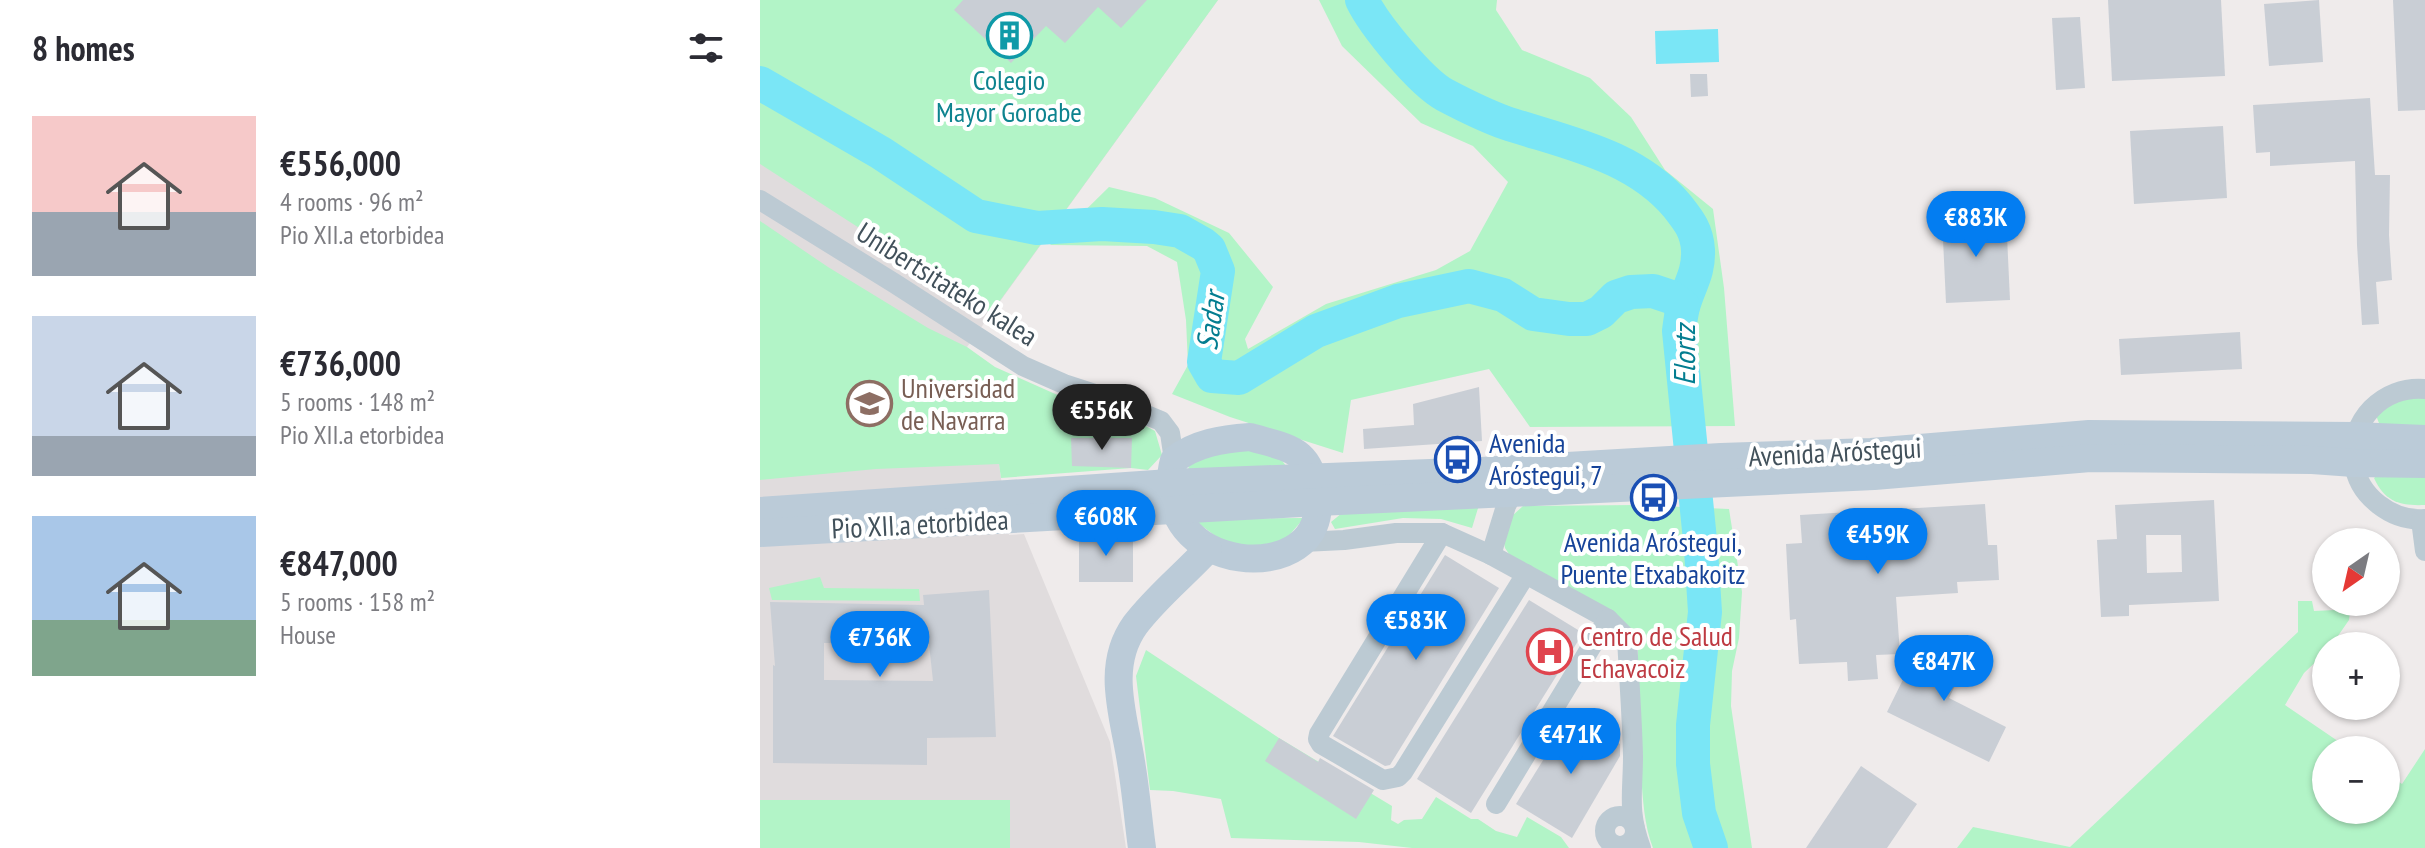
<!DOCTYPE html>
<html lang="en">
<head>
<meta charset="utf-8">
<style>
	:root { --surface:#fff; --page:#f7f7f7; --text:#2b2b33; --muted:#7c7c81; --accent:#037df1 }
	body { margin:0; font-family:"PT Sans Narrow",sans-serif; background:var(--page); color:var(--text); height:100vh; display:flex; flex-direction:column; font-size:30px; white-space:nowrap }
	* { box-sizing:border-box; margin:0 }
	p { font-size:26px; color:var(--muted) }
	.icon { flex:none; width:44px; height:44px; fill:none; stroke:currentColor; stroke-width:2; stroke-linecap:round; stroke-linejoin:round }
	.map { position:relative; flex:1; overflow:hidden }
	.drawer { display:flex; flex-direction:column; background:var(--surface); width:760px }
	.drawer>* { flex:none }
	.needle { width:52px; rotate:214deg }
	.fabs { position:absolute; left:1552px; top:528px; display:grid; gap:16px }
	.fabs a { display:grid; place-items:center; width:88px; height:88px; border-radius:50%; background:var(--surface); box-shadow:0 2px 6px #0004; font-size:40px }
	.price { position:absolute; translate:-50% -68px; padding:0 18px; border-radius:28px; background:var(--accent); color:#fff; font-size:26px; line-height:52px; filter:drop-shadow(0 2px 4px #0008) }
	.price::after { content:''; position:absolute; left:50%; top:48px; width:24px; height:18px; margin-left:-12px; background:inherit; clip-path:polygon(0 0,100% 0,50% 100%) }
	.price.on { background:#222; color:#fff }
	ul { padding:0; list-style:none }
	li { display:flex; align-items:center; gap:24px; height:200px; padding:0 32px }
	li span { display:grid; place-items:center; flex:none; width:224px; height:160px; border-radius:0px; color:#555 }
	li>.icon { margin-inline-start:auto }
	span .icon { width:96px; height:96px; fill:#fffc; stroke-width:1 }
	li b { font-size:34px }
	h2 { display:flex; justify-content:space-between; align-items:center; height:96px; padding:0 32px; font-size:34px }
	main { display:flex; flex:1; min-height:0 }
	.map>svg:first-child { display:block }
	.education { fill:#e0dcdd }
	.green { fill:#b2f4c7 }
	.water { fill:#7ae6f6 }
	.lines { fill:none; stroke-linecap:round; stroke-linejoin:round }
	.river { stroke:#7ae6f6; stroke-width:34 }
	.building { fill:#c9ced5; fill-rule:evenodd }
	.street { stroke:#bccad3; stroke-width:20 }
	.secondary { stroke:#bbcbd8; stroke-width:28 }
	.labels { text-anchor:middle; stroke-width:8; stroke-linejoin:round; paint-order:stroke }
	.culture-label { font-size:28px; fill:#0d838f; stroke:#fff }
	.street-label { font-size:28px; fill:#42515b; stroke:#fff }
	.education-label { font-size:28px; fill:#785e54; stroke:#fff; text-anchor:start }
	.transit-label { font-size:28px; fill:#164399; stroke:#fff; text-anchor:start }
	.health-label { font-size:28px; fill:#be3a42; stroke:#fff; text-anchor:start }
	.water-label { font-size:30px; font-style:italic; fill:#037d90; stroke:#fff }
</style>
</head>
<body>
<main>
<section class="drawer">
<h2>8 homes<svg class="icon" aria-label="filters" viewBox="0 0 24 24"><path d="M4 7h16M4 17h16"/><circle cx="9" cy="7" r="2"/><circle cx="15" cy="17" r="2"/></svg></h2>
<ul>
<li><span style="background:linear-gradient(#f6c9c9 60%,#9aa5b1 0)"><svg class="icon" aria-label="home" viewBox="0 0 24 24"><path d="M3 11l9-7 9 7M6 9v11h12V9"/></svg></span><div><b>€556,000</b><p>4 rooms · 96 m²</p><p>Pio XII.a etorbidea</p></div></li>
<li><span style="background:linear-gradient(#c9d6e8 75%,#9aa5b1 0)"><svg class="icon" aria-label="home" viewBox="0 0 24 24"><path d="M3 11l9-7 9 7M6 9v11h12V9"/></svg></span><div><b>€736,000</b><p>5 rooms · 148 m²</p><p>Pio XII.a etorbidea</p></div></li>
<li><span style="background:linear-gradient(#a9c7e8 65%,#7fa58c 0)"><svg class="icon" aria-label="home" viewBox="0 0 24 24"><path d="M3 11l9-7 9 7M6 9v11h12V9"/></svg></span><div><b>€847,000</b><p>5 rooms · 158 m²</p><p>House</p></div></li>
</ul>
</section>
<div class="map">
<svg width="1665" height="848" viewBox="0 0 1665 848">
	<rect width="100%" height="100%" fill="#efebeb"/>
	<path class="education" d="M0,0h458l-251,347 32,117 10,71 15,-1 86,208 16,106h-366z"/>
	<g class="green">
		<path d="M0,0h458l-227,313 -231,-149z"/>
		<path d="M559,0h178l-1,10 26,40 68,28 41,39 34,53 48,39 11,79 11,138 -205,1 -41,-58 -138,31 -8,53 -113,-36 -58,-23 16,-29 -2,-45 -9,-58 -30,-16 -97,-1 59,-58 46,11 74,35 44,54 -28,52 3,10 78,-45 110,-34 34,-19 38,-69 -35,-36 -52,-23 -79,-77z"/>
		<path d="M0,221l68,46 100,61 39,19 28,20 76,34 71,23 13,7 7,24 -14,15 -17,-2 -130,10 -2,-14 -123,5 -116,11z"/>
		<path d="M1659,397l6,2v28l-45,-1 -4,-11 21,-14z"/>
		<path d="M474,446l44,9 8,11 -98,6 1,-9z"/>
		<path d="M1619,474l46,2v29c-25,1 -40,-3 -51,-27z"/>
		<path d="M722,495l-10,33 -31,-9 -38,-1 -68,11 -4,-7 11,-9z"/>
		<path d="M877,505l92,4 13,83 -3,46 -7,33 -1,35 21,142h-99c-9,-23 -10,-49 -12,-73 -3,-46 -4,-90 -3,-136l-12,-11 -115,-71 -6,-9 -3,-15 10,-17 11,-10z"/>
		<path d="M544,518l-23,27h-54l-34,-26z"/>
		<path d="M60,577l4,11 95,1 1,12 -148,-1 -3,-12z"/>
		<path d="M1538,601h14l2,10 21,-1 9,-8h7l-2,18 -18,26h-5v6l-22,21 -19,32 66,45h-25v60h60v-37l16,11 23,-35v99h-468l16,-21 97,20 228,-215z"/>
		<path d="M386,650l133,88 113,68 -1,14 7,4 6,-4 18,-1 14,-22 35,22h7l18,12 21,6 10,-20 34,20 8,11h-157l-53,-6 -128,-4 -10,-39 -48,-8 -23,-1 -14,-114z"/>
		<rect x="0" y="800" width="250" height="48"/>
	</g>
	<path class="water" d="M958,29l1,33 -63,2 -1,-33z"/>
	<g class="lines">
		<g class="river">
			<path d="M602,0c12,25 59,82 83,95 19,10 41,21 61,28 61,20 129,32 172,84 11,14 19,24 20,43 1,24 -9,35 -15,57 -2,8 -3,16 -4,24l22,219 4,62 -12,113v39l6,49 12,35"/>
			<path d="M0,83l121,70 95,63 61,12 65,-4 52,3 26,4 23,13 6,5 9,22 -14,91 8,14 27,2 77,-47 82,-30 71,-15 34,9 30,19 36,5h18l14,-7 15,-15 15,-5 22,-1 18,6 12,9"/>
		</g>
	</g>
	<g class="building">
		<path d="M203,0h184l-26,28 -23,-21 -33,36 -19,-17 -35,37 -57,-53z"/>
		<path d="M1348,0h113l4,76 -113,5z"/>
		<path d="M1559,0l4,62 -54,4 -5,-62z"/>
		<path d="M1633,0h32v110l-27,1z"/>
		<path d="M1320,17l5,71 -29,2 -4,-72z"/>
		<path d="M930,74h17l1,22 -17,1z"/>
		<path d="M1610,98l5,77h15l-1,60 3,45 -16,2 3,42 -17,1 -5,-80 -2,-84 -85,5v-14l-14,1 -3,-48z"/>
		<path d="M1463,126l4,72 -93,6 -4,-73z"/>
		<path d="M1246,215l4,85 -64,3 -4,-85z"/>
		<path d="M1480,332l2,37 -121,6 -2,-36z"/>
		<path d="M719,387l3,54 -118,8 -1,-20 51,-4 -1,-21z"/>
		<path d="M311,438h61l-1,30 -59,-2z"/>
		<path d="M1454,500l5,101 -90,4v11l-28,1 -4,-77 20,-1 -2,-34zM1386,535h35l1,37 -35,1z"/>
		<path d="M1225,504l3,41h9l2,35 -42,2 1,11 -62,4 4,57 -24,1 2,24 -30,2 -1,-19 -48,2 -3,-45 -6,1 -4,-76 16,-1 -2,-28z"/>
		<rect x="319" y="535" width="54" height="47"/>
		<path d="M685,555l54,33 -109,177 -5,1 -52,-30z"/>
		<path d="M229,590l7,147 -69,1v27l-154,-2v-98l2,1 -5,-64 154,3 -1,-10zM64,643l105,1 4,37 -109,-1z"/>
		<path d="M769,600l54,33 -112,180 -54,-34z"/>
		<path d="M1190,643l21,10 -22,45 57,29 -17,35 -102,-50 33,-67 23,11z"/>
		<path d="M811,715l49,29v12l-48,82 -56,-34z"/>
		<path d="M519,738l39,24 2,-4 54,32 -18,29 -91,-58z"/>
		<path d="M1101,766l56,38 -30,44h-81z"/>
	</g>
	<g class="lines">
		<g class="street">
			<path d="M0,200l134,83 129,83 41,18 34,11 63,26 9,12 4,27"/>
			<path d="M1665,389c-42,-4 -77,32 -71,74 4,33 38,59 71,56"/>
			<path d="M1661,520l4,31"/>
			<path d="M682,533l-123,201 -1,5 3,5 62,36 15,-3 5,-5 123,-198"/>
			<path d="M543,542l41,-2 52,-7h46l49,22 117,64 19,19c2,39 5,79 6,118 0,37 -6,55 8,92"/>
			<path d="M731,555l15,-49 6,-12"/>
			<path d="M736,804l112,-185"/>
			<circle cx="860" cy="831" r="15"/>
		</g>
		<g class="secondary">
			<path d="M490,437c41,12 60,11 67,59 14,94 -173,82 -143,-36 22,-17 48,-21 76,-23z"/>
			<path d="M0,511l410,-28 311,-12 240,-14 150,-5 218,-18 266,2 70,3"/>
			<path d="M0,533l558,-31 556,-26 216,-18 222,2 42,3 71,1"/>
			<path d="M382,848c-4,-29 -6,-57 -11,-86 -7,-46 -26,-95 4,-137 21,-28 49,-50 73,-76"/>
		</g>
	</g>
	<defs>
		<symbol id="building-ring" viewBox="-11 -11 22 22"><circle r="9.5" fill="#fff" stroke="#0f9aa8" stroke-width="1.5"/><path d="M-4-6H4V6H1V3H-1V6H-4ZM-2.5-4.3h1.7v1.8h-1.7ZM.8-4.3h1.7v1.8H.8ZM-2.5-1h1.7V.8h-1.7ZM.8-1h1.7V.8H.8Z" fill="#0f9aa8"/></symbol>
		<symbol id="university-ring" viewBox="-11 -11 22 22"><circle r="9.5" fill="#fff" stroke="#8d6e63" stroke-width="1.5"/><path d="M0-5L7-2L0 1L-7-2ZM-4 1L0 2.5L4 1V4Q0 6-4 4Z" fill="#8d6e63"/></symbol>
		<symbol id="bus-ring" viewBox="-11 -11 22 22"><circle r="9.5" fill="#fff" stroke="#1a4fb4" stroke-width="1.5"/><path d="M-5-6H5V4H4V6H2V4H-2V6H-4V4H-5ZM-3.5-4V0h7V-4ZM-3.5 1.2v1.5H-2V1.2ZM2 1.2v1.5H3.5V1.2Z" fill="#1a4fb4"/></symbol>
		<symbol id="hospital-ring" viewBox="-11 -11 22 22"><circle r="9.5" fill="#fff" stroke="#e0444e" stroke-width="1.5"/><path d="M-5-5h3v3.5h4V-5h3V5h-3V1.5h-4V5h-3Z" fill="#e0444e"/></symbol>
	</defs>
	<g fill-rule="evenodd">
		<use href="#building-ring" x="224" y="10" width="51" height="51"/>
		<use href="#university-ring" x="84" y="378" width="51" height="51"/>
		<use href="#bus-ring" x="672" y="434" width="51" height="51"/>
		<use href="#bus-ring" x="868" y="472" width="51" height="51"/>
		<use href="#hospital-ring" x="764" y="626" width="51" height="51"/>
	</g>
	<g class="labels">
		<g class="culture-label">
			<text x="249" y="90">Colegio<tspan x="249" dy="32">Mayor Goroabe</tspan></text>
		</g>
		<g class="street-label">
			<text transform="translate(187 284) rotate(32)" y="10">Unibertsitateko kalea</text>
			<text transform="translate(1075 452) rotate(-3)" y="10">Avenida Aróstegui</text>
			<text transform="translate(160 524) rotate(-3)" y="10">Pio XII.a etorbidea</text>
		</g>
		<g class="education-label">
			<text x="141" y="398">Universidad<tspan x="141" dy="32">de Navarra</tspan></text>
		</g>
		<g class="transit-label">
			<text x="729" y="453">Avenida<tspan x="729" dy="32">Aróstegui, 7</tspan></text>
			<text x="893" y="552" text-anchor="middle">Avenida Aróstegui,<tspan x="893" dy="32">Puente Etxabakoitz</tspan></text>
		</g>
		<g class="health-label">
			<text x="820" y="646">Centro de Salud<tspan x="820" dy="32">Echavacoiz</tspan></text>
		</g>
		<g class="water-label">
			<text transform="translate(451 321) rotate(-82)" y="10">Sadar</text>
			<text transform="translate(925 355) rotate(-90)" y="10">Elortz</text>
		</g>
	</g>
</svg>
<div class="fabs">
<a><svg class="needle" viewBox="-14 -14 28 28"><path d="M0-13l5 13h-10z" fill="#e53935"/><path d="M0 13l5-13h-10z" fill="#7c7c81"/></svg></a>
<a>+</a>
<a>−</a>
</div>
<b class="price" style="left:1216px;top:259px">€883K</b>
<b class="price on" style="left:342px;top:452px">€556K</b>
<b class="price" style="left:346px;top:558px">€608K</b>
<b class="price" style="left:1118px;top:576px">€459K</b>
<b class="price" style="left:656px;top:662px">€583K</b>
<b class="price" style="left:120px;top:679px">€736K</b>
<b class="price" style="left:1184px;top:703px">€847K</b>
<b class="price" style="left:811px;top:776px">€471K</b>
</div>
</main>
</body>
</html>
